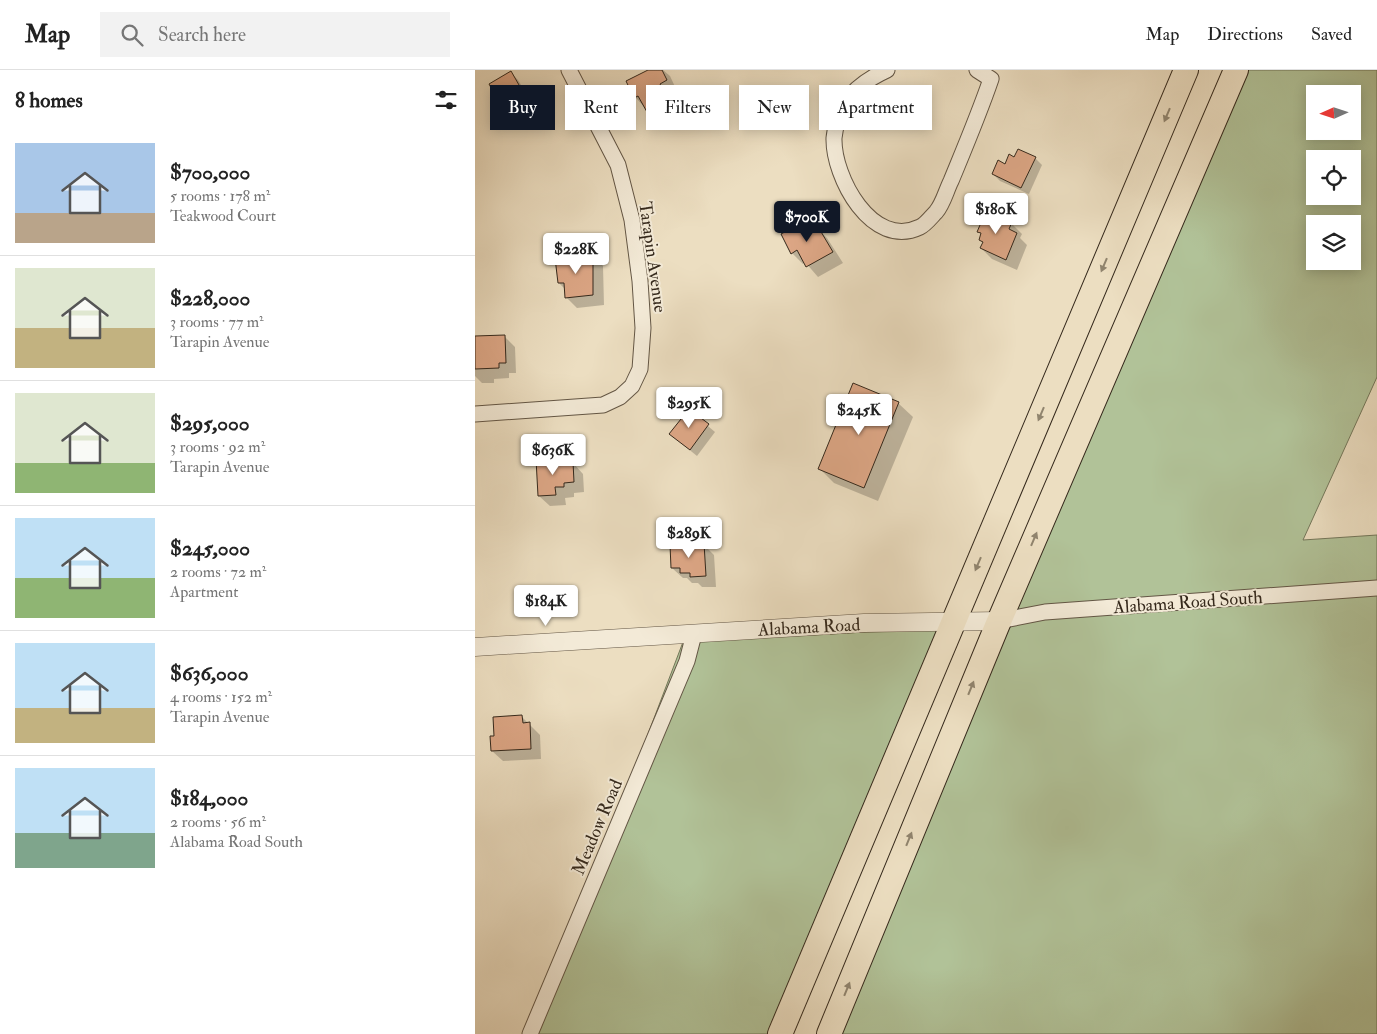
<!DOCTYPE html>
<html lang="en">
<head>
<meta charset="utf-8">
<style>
	:root { --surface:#fff; --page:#f2f2f2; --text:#222; --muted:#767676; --line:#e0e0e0; --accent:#111827 }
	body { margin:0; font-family:"IM FELL Double Pica",serif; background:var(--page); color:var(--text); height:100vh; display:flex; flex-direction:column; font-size:19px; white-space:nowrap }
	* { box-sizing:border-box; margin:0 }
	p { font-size:16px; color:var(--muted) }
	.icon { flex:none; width:28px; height:28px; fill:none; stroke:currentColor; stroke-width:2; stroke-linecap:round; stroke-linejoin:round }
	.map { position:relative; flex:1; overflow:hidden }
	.details { display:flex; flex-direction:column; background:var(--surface); width:475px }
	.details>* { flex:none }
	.top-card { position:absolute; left:15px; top:15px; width:475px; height:45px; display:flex; gap:10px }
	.needle { width:32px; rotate:267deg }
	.fabs { position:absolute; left:831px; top:15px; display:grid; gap:10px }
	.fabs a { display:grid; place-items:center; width:55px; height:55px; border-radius:0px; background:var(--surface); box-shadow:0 2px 12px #0003; font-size:25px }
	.price { position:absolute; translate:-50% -42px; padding:0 11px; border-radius:5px; background:#fff; color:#222; font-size:16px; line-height:32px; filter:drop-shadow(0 1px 2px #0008) }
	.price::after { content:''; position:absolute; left:50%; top:30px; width:15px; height:11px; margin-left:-8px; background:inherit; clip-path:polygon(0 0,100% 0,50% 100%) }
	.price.active { background:var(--accent); color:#fff }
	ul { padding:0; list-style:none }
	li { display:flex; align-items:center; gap:15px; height:125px; padding:0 15px }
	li+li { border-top:1px solid var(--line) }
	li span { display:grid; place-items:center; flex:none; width:140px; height:100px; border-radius:0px; color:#555 }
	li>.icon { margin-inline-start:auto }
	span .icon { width:60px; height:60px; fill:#fffc; stroke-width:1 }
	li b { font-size:21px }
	h2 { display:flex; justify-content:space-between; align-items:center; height:60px; padding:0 15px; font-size:21px }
	.chip { padding:0 18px; border-radius:0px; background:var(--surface); box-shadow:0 2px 12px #0003; font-size:18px; line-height:45px }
	.chip.active { background:var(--accent); color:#fff }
	header { display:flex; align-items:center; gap:30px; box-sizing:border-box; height:70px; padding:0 25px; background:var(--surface); border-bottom:1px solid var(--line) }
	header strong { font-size:24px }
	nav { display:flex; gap:28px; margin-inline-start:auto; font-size:18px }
	.search { width:350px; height:45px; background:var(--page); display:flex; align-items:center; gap:12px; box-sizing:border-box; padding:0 18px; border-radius:0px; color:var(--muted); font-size:19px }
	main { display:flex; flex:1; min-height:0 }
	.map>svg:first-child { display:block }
	.green { fill:#b1c298; stroke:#73765a; fill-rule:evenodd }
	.shadow { fill:#0003; fill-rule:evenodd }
	.building { fill:#dca685; stroke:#35291c }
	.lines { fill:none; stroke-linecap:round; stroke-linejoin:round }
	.minor-casing { stroke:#635645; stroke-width:17 }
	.tertiary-casing { stroke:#635645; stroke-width:19 }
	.trunk-casing { stroke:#35291c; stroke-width:26 }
	.minor { stroke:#f3ead7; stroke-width:15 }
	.tertiary { stroke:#f3ead7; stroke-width:18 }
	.trunk { stroke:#ecdec1; stroke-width:24 }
	.oneway { fill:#90846e }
	.labels { text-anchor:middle; stroke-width:4; stroke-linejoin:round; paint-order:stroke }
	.street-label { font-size:18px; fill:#35291c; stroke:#f3ead7 }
</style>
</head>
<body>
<header>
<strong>Map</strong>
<div class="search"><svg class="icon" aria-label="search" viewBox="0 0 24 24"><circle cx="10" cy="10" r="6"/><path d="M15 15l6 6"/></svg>Search here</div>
<nav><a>Map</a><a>Directions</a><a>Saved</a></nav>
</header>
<main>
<section class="details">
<h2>8 homes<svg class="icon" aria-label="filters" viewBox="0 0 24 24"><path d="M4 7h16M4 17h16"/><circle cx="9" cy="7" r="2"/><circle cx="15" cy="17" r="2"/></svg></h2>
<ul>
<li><span style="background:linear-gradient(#a9c7e8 70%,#b9a48a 0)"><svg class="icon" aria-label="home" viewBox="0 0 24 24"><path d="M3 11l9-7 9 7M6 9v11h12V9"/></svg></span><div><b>$700,000</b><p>5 rooms · 178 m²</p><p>Teakwood Court</p></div></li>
<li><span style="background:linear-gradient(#dfe7d0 60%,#c2b280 0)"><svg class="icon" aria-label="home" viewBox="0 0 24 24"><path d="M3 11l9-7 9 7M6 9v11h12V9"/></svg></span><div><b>$228,000</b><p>3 rooms · 77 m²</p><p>Tarapin Avenue</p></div></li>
<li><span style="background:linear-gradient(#dfe7d0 70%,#8fb573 0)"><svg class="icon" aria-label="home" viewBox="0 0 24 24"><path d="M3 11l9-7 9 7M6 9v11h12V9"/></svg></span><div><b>$295,000</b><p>3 rooms · 92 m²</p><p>Tarapin Avenue</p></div></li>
<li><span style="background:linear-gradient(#bfe0f5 60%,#8fb573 0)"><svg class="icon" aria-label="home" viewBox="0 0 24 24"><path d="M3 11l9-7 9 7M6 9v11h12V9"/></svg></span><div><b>$245,000</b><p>2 rooms · 72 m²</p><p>Apartment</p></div></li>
<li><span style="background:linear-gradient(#bfe0f5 65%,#c2b280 0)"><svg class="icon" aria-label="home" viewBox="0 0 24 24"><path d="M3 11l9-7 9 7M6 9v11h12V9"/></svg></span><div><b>$636,000</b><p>4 rooms · 152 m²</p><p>Tarapin Avenue</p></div></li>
<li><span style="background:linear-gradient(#bfe0f5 65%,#7fa58c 0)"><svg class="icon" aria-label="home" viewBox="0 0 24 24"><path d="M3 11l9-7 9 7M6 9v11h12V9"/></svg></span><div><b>$184,000</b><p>2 rooms · 56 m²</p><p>Alabama Road South</p></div></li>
</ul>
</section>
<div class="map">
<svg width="902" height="964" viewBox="0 0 902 964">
	<rect width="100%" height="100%" fill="#ecdec1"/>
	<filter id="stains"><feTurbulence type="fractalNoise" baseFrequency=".004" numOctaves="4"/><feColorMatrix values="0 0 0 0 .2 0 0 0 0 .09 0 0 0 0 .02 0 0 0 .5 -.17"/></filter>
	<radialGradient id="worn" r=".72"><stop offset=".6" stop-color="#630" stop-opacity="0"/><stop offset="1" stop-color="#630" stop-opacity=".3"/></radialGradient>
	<g class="green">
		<path d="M771,0h131v307l-74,163 74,-5v499h-539l167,-405zM840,24h38v37h-38zM840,89h38v37h-38zM840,154h38v37h-38z"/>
		<path d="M465,560l-170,404h-236l149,-392 182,-10z"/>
	</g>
	<g class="shadow">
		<path d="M175,0h13l7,6 7,15 -7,3 4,9 -4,2 5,9 -16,8 -24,-25zM195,29l1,2 -21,11v-3z"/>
		<path d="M36,3l7,7 16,26 -22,12 -7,-7z"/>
		<path d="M540,88h20l7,7 -13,29 -29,-13 -7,-7z"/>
		<path d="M333,150l19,18 16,25 -25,14 -13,-15 -2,2 -11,-11z"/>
		<path d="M536,153l11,11 -2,4 7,7 -10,25 -25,-11 -11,-11 2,-5 -3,-3 2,-6 -3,-3z"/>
		<path d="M118,185l10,11 1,39 -27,3 -11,-11v-7l-7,-7z"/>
		<path d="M29,266l11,11 1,26h-7v5l-15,1v4h-12l-7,-7v-39z"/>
		<path d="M423,333l15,14 -35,84 -44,-18 -15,-15z"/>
		<path d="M214,340l26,22 -18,24 -27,-22z"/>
		<path d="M79,390l3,4 16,-1 10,11 1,18 -10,1v4l-9,1 1,7 -16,1 -11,-10z"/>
		<path d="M228,474l11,11 2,32h-14l-4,-4h-6l-5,-5h-4l-11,-10z"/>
		<path d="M47,647l18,18 1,24 -38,2 -11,-10 3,-14z"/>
	</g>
	<g class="building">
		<path d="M173,0h14l5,10 -7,4 4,8 -4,2 5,9 -18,9 -9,-16 -4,2 -8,-17z"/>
		<path d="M36,1l16,28 -23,13 -15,-28z"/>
		<path d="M543,79l18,8 -15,31 -29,-14 6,-14 7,4 4,-10 5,3z"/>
		<path d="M511,141l26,11 -3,7 8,4 -11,27 -26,-12 3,-6 -4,-2 2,-7 -4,-1z"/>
		<path d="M334,149l4,9 4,-3 16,27 -27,15 -9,-17 -6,4 -10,-20z"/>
		<path d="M118,184v41l-28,3 -1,-15h-6l-3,-25z"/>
		<path d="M30,265l1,28h-7v5l-24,1v-33z"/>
		<path d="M378,313l46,19 -35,86 -46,-19z"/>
		<path d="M214,339l20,15 -19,26 -21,-16z"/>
		<path d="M61,389h18v3h19l1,20 -10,1v4h-9l1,8 -18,1z"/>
		<path d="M229,473l2,33 -16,1v-4h-10v-5h-9l-1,-23z"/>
		<path d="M47,645l1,8 7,-1 1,27 -40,2 -1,-15h4l-1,-19z"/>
	</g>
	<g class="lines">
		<defs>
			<g id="minor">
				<path d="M412,0c-15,7 -32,17 -41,32 -6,10 -11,25 -12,36 -1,39 38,112 86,89 5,-2 12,-11 16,-15 7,-8 10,-21 15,-31 14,-34 28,-67 40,-102l-14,-9"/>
				<path d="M0,344l128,-9 17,-8 12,-11 8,-17 3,-41 -3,-47 -8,-61 -14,-55 -49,-95"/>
				<path d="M524,551l46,-9 332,-24"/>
				<path d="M55,964l157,-373 7,-27"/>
			</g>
			<path id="tertiary" d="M0,577l389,-24 135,-2"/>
			<g id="trunk">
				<path d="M305,964l406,-964"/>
				<path d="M354,964l168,-408 239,-556"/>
			</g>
		</defs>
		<use href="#minor" class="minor-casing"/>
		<use href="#tertiary" class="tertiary-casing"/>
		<use href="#trunk" class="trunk-casing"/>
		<use href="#minor" class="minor"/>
		<use href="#tertiary" class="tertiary"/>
		<use href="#trunk" class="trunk"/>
	</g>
	<defs><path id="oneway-solid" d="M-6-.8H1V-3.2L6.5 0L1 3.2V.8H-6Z" transform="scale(1.25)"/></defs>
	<g class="oneway">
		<use href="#oneway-solid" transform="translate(692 45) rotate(113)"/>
		<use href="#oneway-solid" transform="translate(629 195) rotate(113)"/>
		<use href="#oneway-solid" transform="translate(566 344) rotate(113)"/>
		<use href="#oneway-solid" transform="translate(559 469) rotate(-67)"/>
		<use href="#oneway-solid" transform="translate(503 494) rotate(113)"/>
		<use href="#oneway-solid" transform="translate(496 618) rotate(-68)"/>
		<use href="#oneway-solid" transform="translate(434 769) rotate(-68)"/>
		<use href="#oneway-solid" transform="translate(372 919) rotate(-68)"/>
	</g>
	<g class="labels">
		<g class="street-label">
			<text transform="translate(178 187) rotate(82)" y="6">Tarapin Avenue</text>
			<text transform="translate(713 532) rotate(-4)" y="6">Alabama Road South</text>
			<text transform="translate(334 557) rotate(-3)" y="6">Alabama Road</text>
			<text transform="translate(122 757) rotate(-67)" y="6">Meadow Road</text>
		</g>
	</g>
	<rect width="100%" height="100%" filter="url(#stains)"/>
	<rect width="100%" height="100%" fill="url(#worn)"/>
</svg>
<div class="fabs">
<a><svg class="needle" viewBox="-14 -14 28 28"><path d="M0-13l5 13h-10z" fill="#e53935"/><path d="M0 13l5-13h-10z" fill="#767676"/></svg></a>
<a><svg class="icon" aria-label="locate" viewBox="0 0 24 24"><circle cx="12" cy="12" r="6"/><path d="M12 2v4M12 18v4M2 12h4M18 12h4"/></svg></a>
<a><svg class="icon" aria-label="layers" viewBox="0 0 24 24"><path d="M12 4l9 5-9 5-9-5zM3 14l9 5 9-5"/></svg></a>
</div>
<b class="price" style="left:521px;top:165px">$180K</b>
<b class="price active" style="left:332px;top:173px">$700K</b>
<b class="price" style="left:101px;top:205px">$228K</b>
<b class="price" style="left:214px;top:359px">$295K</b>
<b class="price" style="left:384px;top:366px">$245K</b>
<b class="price" style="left:78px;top:406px">$636K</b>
<b class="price" style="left:214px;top:489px">$289K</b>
<b class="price" style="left:71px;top:557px">$184K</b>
<div class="top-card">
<a class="chip active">Buy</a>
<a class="chip">Rent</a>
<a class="chip">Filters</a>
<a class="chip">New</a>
<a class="chip">Apartment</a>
</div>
</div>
</main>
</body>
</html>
